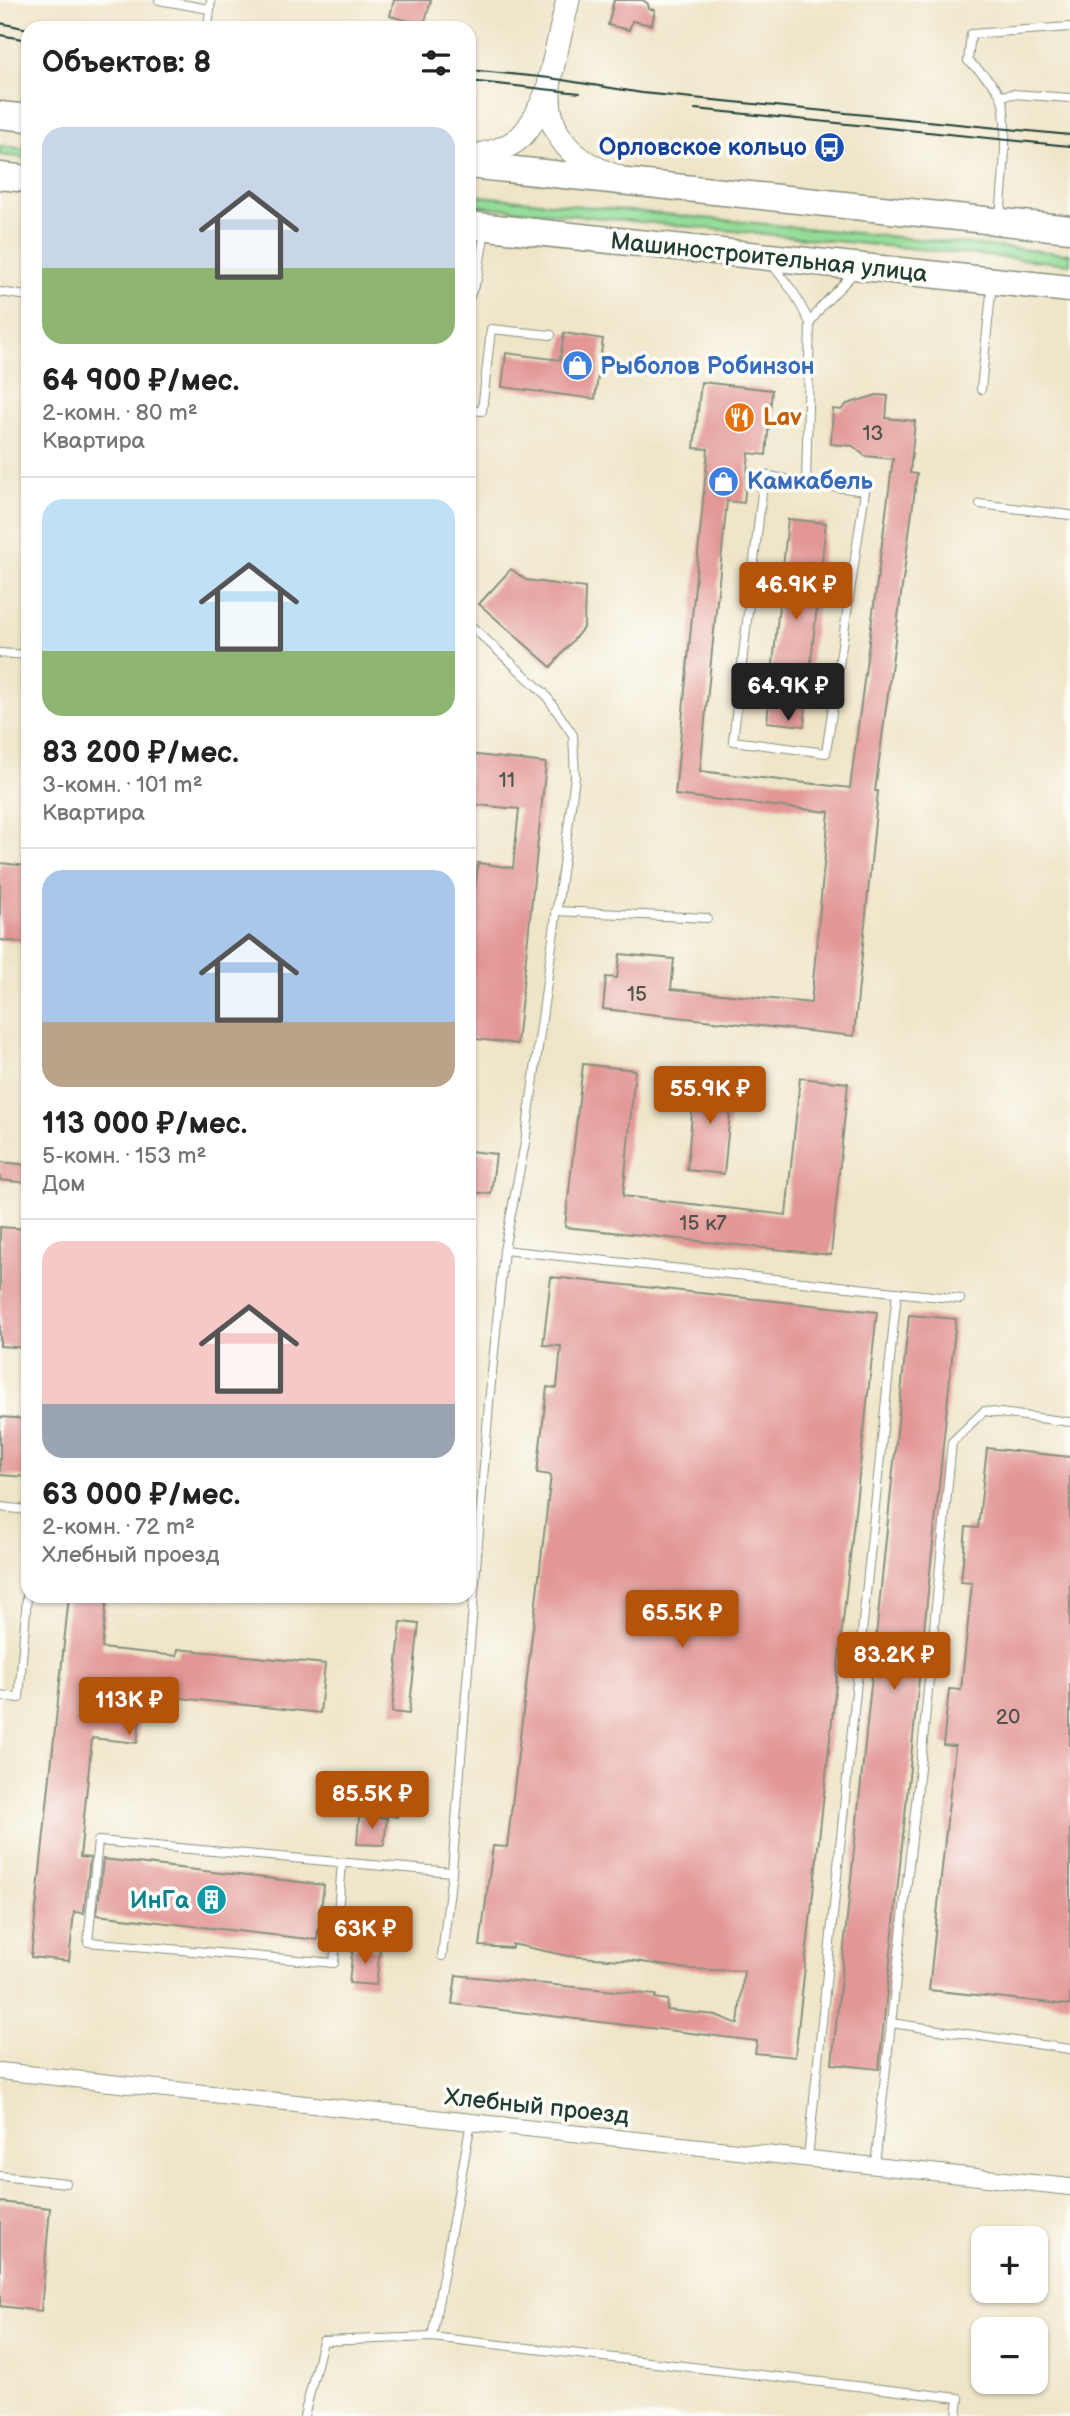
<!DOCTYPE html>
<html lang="ru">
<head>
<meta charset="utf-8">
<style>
	:root { --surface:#fff; --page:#f2f2f2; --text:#222; --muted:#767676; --line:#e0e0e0; --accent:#b45309 }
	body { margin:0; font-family:"Balsamiq Sans",sans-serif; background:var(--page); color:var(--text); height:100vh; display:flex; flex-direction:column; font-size:26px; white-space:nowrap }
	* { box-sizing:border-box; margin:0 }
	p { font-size:23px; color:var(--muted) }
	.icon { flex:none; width:38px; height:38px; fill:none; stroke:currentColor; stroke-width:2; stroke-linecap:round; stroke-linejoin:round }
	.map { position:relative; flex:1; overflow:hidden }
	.sheet { position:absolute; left:21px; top:21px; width:455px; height:1582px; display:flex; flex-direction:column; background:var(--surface); border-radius:21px; box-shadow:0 2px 5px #0004 }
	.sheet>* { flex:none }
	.controls { position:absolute; left:971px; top:2226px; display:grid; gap:14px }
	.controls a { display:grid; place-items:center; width:77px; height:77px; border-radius:14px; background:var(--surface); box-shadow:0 2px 5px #0004; font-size:35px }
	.price { position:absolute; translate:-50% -60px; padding:0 16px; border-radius:7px; background:var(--accent); color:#fff; font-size:23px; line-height:46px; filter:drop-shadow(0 2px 4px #0008) }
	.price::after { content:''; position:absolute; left:50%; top:42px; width:21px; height:16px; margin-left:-10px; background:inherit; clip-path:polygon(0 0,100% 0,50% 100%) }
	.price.selected { background:#222; color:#fff }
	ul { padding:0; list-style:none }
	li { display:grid; align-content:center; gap:14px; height:371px; padding:0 21px }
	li+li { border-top:2px solid var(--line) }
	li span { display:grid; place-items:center; height:217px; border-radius:21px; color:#555 }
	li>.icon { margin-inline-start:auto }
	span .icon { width:126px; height:126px; fill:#fffc; stroke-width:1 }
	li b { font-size:30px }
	h2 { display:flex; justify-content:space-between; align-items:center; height:84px; padding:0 21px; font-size:30px }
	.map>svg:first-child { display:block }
	.green { fill:#94dd98; stroke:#5a8d66; stroke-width:2 }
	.building { fill:#e29795 }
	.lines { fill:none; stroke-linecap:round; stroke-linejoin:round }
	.lane-casing { stroke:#87917e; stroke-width:10 }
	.street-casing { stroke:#87917e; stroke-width:18 }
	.secondary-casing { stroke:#87917e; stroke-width:25 }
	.primary-casing { stroke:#87917e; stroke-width:29 }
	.lane { stroke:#fff; stroke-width:8 }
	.street { stroke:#fff; stroke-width:16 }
	.secondary { stroke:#fff; stroke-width:23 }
	.primary { stroke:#fff; stroke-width:26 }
	.tram { stroke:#1f3d34; stroke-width:2 }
	.labels { text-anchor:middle; stroke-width:7; stroke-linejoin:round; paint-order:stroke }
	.number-label { font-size:21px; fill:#50544c }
	.transit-label { font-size:24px; font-weight:bold; fill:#164399; stroke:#fdfcf7; text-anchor:end }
	.street-label { font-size:24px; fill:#1f3d34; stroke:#fdfcf7 }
	.shop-label { font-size:24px; font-weight:bold; fill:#366cbe; stroke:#fdfcf7; text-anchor:start }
	.food-label { font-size:24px; font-weight:bold; fill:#c56008; stroke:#fdfcf7; text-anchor:start }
	.culture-label { font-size:24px; font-weight:bold; fill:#0d838f; stroke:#fdfcf7; text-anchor:end }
</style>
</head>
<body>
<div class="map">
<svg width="1070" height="2416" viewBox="0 0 1070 2416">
	<rect width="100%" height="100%" fill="#fdfcf7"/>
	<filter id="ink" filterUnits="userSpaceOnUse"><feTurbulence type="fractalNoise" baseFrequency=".0143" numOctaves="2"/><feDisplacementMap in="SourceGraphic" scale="14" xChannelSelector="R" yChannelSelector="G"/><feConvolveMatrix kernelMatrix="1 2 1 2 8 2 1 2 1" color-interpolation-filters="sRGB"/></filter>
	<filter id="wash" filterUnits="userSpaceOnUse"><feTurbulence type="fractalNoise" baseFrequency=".00686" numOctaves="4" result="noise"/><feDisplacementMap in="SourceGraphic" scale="28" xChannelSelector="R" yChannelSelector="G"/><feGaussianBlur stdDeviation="1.57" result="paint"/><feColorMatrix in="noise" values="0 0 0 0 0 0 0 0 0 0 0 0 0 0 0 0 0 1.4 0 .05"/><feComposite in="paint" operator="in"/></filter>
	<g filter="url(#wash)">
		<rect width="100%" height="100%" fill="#efe5c8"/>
		<g class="green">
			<path d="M0,146l28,3v9l-28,-3z"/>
			<path d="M469,195l601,59v10l-601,-59z"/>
		</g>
		<g id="blocks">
			<g class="building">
				<path d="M394,0h37l-7,25 -34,-9z"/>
				<path d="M614,0h29l5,4 1,5 6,1 -3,15 -20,-4 -3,9 -21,-5z"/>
				<path d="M564,333l39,6 -8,60 -93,-12 4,-34 54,7z"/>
				<path d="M701,382l71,8 -6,65 -17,-2 -5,50 -17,-2 -27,270 150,17 43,-329 -28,-3 -12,-10 -22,-2 2,-35 8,1 6,-6 30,-9 11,1 -2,22 29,3 -5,52 7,1 -42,317h3l-24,245 -251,-27 3,-32 11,1 3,-24 54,5 -3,30 140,14 18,-191 -154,-17 33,-346 -14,-1z"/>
				<path d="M788,519l38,4 -22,203 -37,-4z"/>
				<path d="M511,569l15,11 59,8 -1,39 -33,40 -72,-63z"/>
				<path d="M469,754l77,9 -29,281 -48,-6v-93l9,-82 35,5 6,-59 -50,-5z"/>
				<path d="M0,863l28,3v77l-28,-3z"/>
				<path d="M583,1064l52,6 -12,126 163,19 14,-137 48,5 -17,172 -266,-28z"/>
				<path d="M695,1079l38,4 -9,91 -37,-4z"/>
				<path d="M469,1151l27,3 -5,40 -22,-2z"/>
				<path d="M0,1162l28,3v18l-28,-3z"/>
				<path d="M0,1227l28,2v119l-28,-2z"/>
				<path d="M551,1277l326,35 -82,745 -40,-4 2,-12 -305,-37 4,-29 200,20 -1,3 13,2 -1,10 49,5 22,9 6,-53 -56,-2 -53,-8 -67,-5 -56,-12v4l-32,-2 13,-100 14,1 44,-372 -14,-2 10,-86 10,1 4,-42 -18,-1z"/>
				<path d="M909,1315l47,4 -77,750 -47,-5z"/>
				<path d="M0,1417l28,2v58l-28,-2z"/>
				<path d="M987,1448l83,9v548l-141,-15 26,-244 -12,-1 6,-56 12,1 11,-107 -11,-1 5,-55 12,1z"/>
				<path d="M69,1596h38l-5,52 75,8 1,-7 147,15 -5,49 -177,-19 -6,49 -45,-5 -12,119 10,1 -6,55 -10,-1 -5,49 -38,-4z"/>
				<path d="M401,1622l18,2 -10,90 -17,-2z"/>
				<path d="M383,1794l17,2 -3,21 -16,-2z"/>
				<path d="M359,1817l28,1 -3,27 -27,-1z"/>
				<path d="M103,1859l221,26 -7,55 -220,-25z"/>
				<path d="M353,1947l27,2 -4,36 -27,-2z"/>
				<path d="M0,2202l50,6 -9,103 -41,-5z"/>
			</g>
		</g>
	</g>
	<g filter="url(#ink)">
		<use href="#blocks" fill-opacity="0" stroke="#87917e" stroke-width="2"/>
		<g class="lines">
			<defs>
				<g id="lane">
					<path d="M159,0l50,9"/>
					<path d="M208,28l3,-28"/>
					<path d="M1001,96l12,-2 57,4"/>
					<path d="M1000,218c2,-26 10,-100 1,-121 -6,-13 -22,-27 -33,-36l3,-27 99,-7"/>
					<path d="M772,264l22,29 16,30 -4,160 59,8 -39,262 -93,-12 31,-266 42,8"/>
					<path d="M0,292l28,4"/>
					<path d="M469,298l8,-19 8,-49"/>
					<path d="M810,323l11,-16 33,-34"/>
					<path d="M981,389l11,-105"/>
					<path d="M469,410l13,1 9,-82 60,6"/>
					<path d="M980,504l90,11"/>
					<path d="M0,653l28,2"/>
					<path d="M556,911l151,7"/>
					<path d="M504,1250l456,49"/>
					<path d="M0,1507l28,3"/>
					<path d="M0,1696l19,2 9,-114"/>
					<path d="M342,1863l-8,100 -246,-21 10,-101 354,31"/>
					<path d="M442,1956l10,-84 37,-469 15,-153 21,-107 50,-366 -2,-42 -28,-41 -76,-70"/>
					<path d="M891,2023l179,26"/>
					<path d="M808,2158l89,-866"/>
					<path d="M875,2165l48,-424 29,-299 32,-31 86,11"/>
					<path d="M0,2176l66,7"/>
					<path d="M432,2337l39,-215"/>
					<path d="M304,2416l19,-75 109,-4 527,61 -2,18"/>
				</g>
				<path id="street" d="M0,2071l1070,116"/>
				<g id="secondary">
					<path d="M568,0l-18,78c-7,53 19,83 68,99"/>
					<path d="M469,157c50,-8 59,-22 78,-65"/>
				</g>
				<g id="primary">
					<path d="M0,115l28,3"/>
					<path d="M469,165l601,64"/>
					<path d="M0,176l28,3"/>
					<path d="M469,225l601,64"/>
				</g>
			</defs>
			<use href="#lane" class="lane-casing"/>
			<use href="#street" class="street-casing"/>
			<use href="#secondary" class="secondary-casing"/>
			<use href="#primary" class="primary-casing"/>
			<use href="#lane" class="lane"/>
			<use href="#street" class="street"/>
			<use href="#secondary" class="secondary"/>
			<use href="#primary" class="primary"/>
			<g class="tram">
				<path d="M0,23l28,6"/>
				<path d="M0,35l28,5"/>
				<path d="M469,70l81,8 92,15 428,42"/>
				<path d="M469,81l111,12"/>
				<path d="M695,109l375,37"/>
			</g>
		</g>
	</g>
	<defs>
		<symbol id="bus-disc" viewBox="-11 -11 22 22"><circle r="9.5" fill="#1a4fb4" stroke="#fdfcf7"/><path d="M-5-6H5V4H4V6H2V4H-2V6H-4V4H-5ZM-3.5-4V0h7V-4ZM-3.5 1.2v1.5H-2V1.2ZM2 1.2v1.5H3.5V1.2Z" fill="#fff"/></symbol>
		<symbol id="shop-disc" viewBox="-11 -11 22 22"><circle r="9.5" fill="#3f7fe0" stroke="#fdfcf7"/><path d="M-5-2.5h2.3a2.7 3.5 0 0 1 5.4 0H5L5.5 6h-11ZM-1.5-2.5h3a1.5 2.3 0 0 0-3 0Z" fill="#fff"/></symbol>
		<symbol id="restaurant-disc" viewBox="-11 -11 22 22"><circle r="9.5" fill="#e8710a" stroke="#fdfcf7"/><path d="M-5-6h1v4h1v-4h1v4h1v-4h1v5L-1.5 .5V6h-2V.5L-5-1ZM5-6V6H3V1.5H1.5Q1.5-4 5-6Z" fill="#fff"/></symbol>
		<symbol id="building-disc" viewBox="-11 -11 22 22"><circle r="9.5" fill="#0f9aa8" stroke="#fdfcf7"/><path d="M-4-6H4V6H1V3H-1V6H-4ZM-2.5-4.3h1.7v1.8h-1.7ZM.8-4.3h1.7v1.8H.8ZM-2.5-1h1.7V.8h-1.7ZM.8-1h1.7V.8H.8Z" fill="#fff"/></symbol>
	</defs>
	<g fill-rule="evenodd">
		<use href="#bus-disc" x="812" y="130" width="35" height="35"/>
		<use href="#shop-disc" x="560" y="348" width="35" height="35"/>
		<use href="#restaurant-disc" x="722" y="400" width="35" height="35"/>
		<use href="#shop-disc" x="706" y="464" width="35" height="35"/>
		<use href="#building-disc" x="194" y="1882" width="35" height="35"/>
	</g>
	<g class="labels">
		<g class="number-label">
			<text x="873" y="440">13</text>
			<text x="507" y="787">11</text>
			<text x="637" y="1001">15</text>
			<text x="703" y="1230">15 к7</text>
			<text x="1008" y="1724">20</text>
		</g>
		<g class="transit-label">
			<text x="807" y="155">Орловское кольцо</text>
		</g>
		<g class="street-label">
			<text transform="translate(769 257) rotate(6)" y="8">Машиностроительная улица</text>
			<text transform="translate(537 2106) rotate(6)" y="8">Хлебный проезд</text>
		</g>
		<g class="shop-label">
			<text x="600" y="374">Рыболов Робинзон</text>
			<text x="747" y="489">Камкабель</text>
		</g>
		<g class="food-label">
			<text x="763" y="425">Lav</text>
		</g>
		<g class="culture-label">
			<text x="189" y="1908">ИнГа</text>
		</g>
	</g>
</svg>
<div class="controls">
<a>+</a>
<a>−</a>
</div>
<b class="price" style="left:796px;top:622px">46.9K ₽</b>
<b class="price selected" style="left:788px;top:723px">64.9K ₽</b>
<b class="price" style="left:710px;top:1126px">55.9K ₽</b>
<b class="price" style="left:682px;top:1650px">65.5K ₽</b>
<b class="price" style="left:894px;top:1692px">83.2K ₽</b>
<b class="price" style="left:129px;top:1737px">113K ₽</b>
<b class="price" style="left:372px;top:1831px">85.5K ₽</b>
<b class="price" style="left:365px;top:1966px">63K ₽</b>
<section class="sheet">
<h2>Объектов: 8<svg class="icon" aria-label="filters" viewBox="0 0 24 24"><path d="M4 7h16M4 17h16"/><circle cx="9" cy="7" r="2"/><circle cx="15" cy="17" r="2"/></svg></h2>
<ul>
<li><span style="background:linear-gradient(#c9d6e8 65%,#8fb573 0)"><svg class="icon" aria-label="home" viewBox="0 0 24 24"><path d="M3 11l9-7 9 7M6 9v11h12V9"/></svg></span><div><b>64 900 ₽/мес.</b><p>2-комн. · 80 m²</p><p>Квартира</p></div></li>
<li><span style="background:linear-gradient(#bfe0f5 70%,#8fb573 0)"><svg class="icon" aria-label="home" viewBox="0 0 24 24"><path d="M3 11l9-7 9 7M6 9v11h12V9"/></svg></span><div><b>83 200 ₽/мес.</b><p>3-комн. · 101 m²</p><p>Квартира</p></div></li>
<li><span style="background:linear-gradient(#a9c7e8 70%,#b9a48a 0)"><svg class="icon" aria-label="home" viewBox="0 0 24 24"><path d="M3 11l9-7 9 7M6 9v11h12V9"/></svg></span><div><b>113 000 ₽/мес.</b><p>5-комн. · 153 m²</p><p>Дом</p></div></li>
<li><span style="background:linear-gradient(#f6c9c9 75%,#9aa5b1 0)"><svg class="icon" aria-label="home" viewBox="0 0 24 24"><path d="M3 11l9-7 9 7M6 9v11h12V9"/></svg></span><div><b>63 000 ₽/мес.</b><p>2-комн. · 72 m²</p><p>Хлебный проезд</p></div></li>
</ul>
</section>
</div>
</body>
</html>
